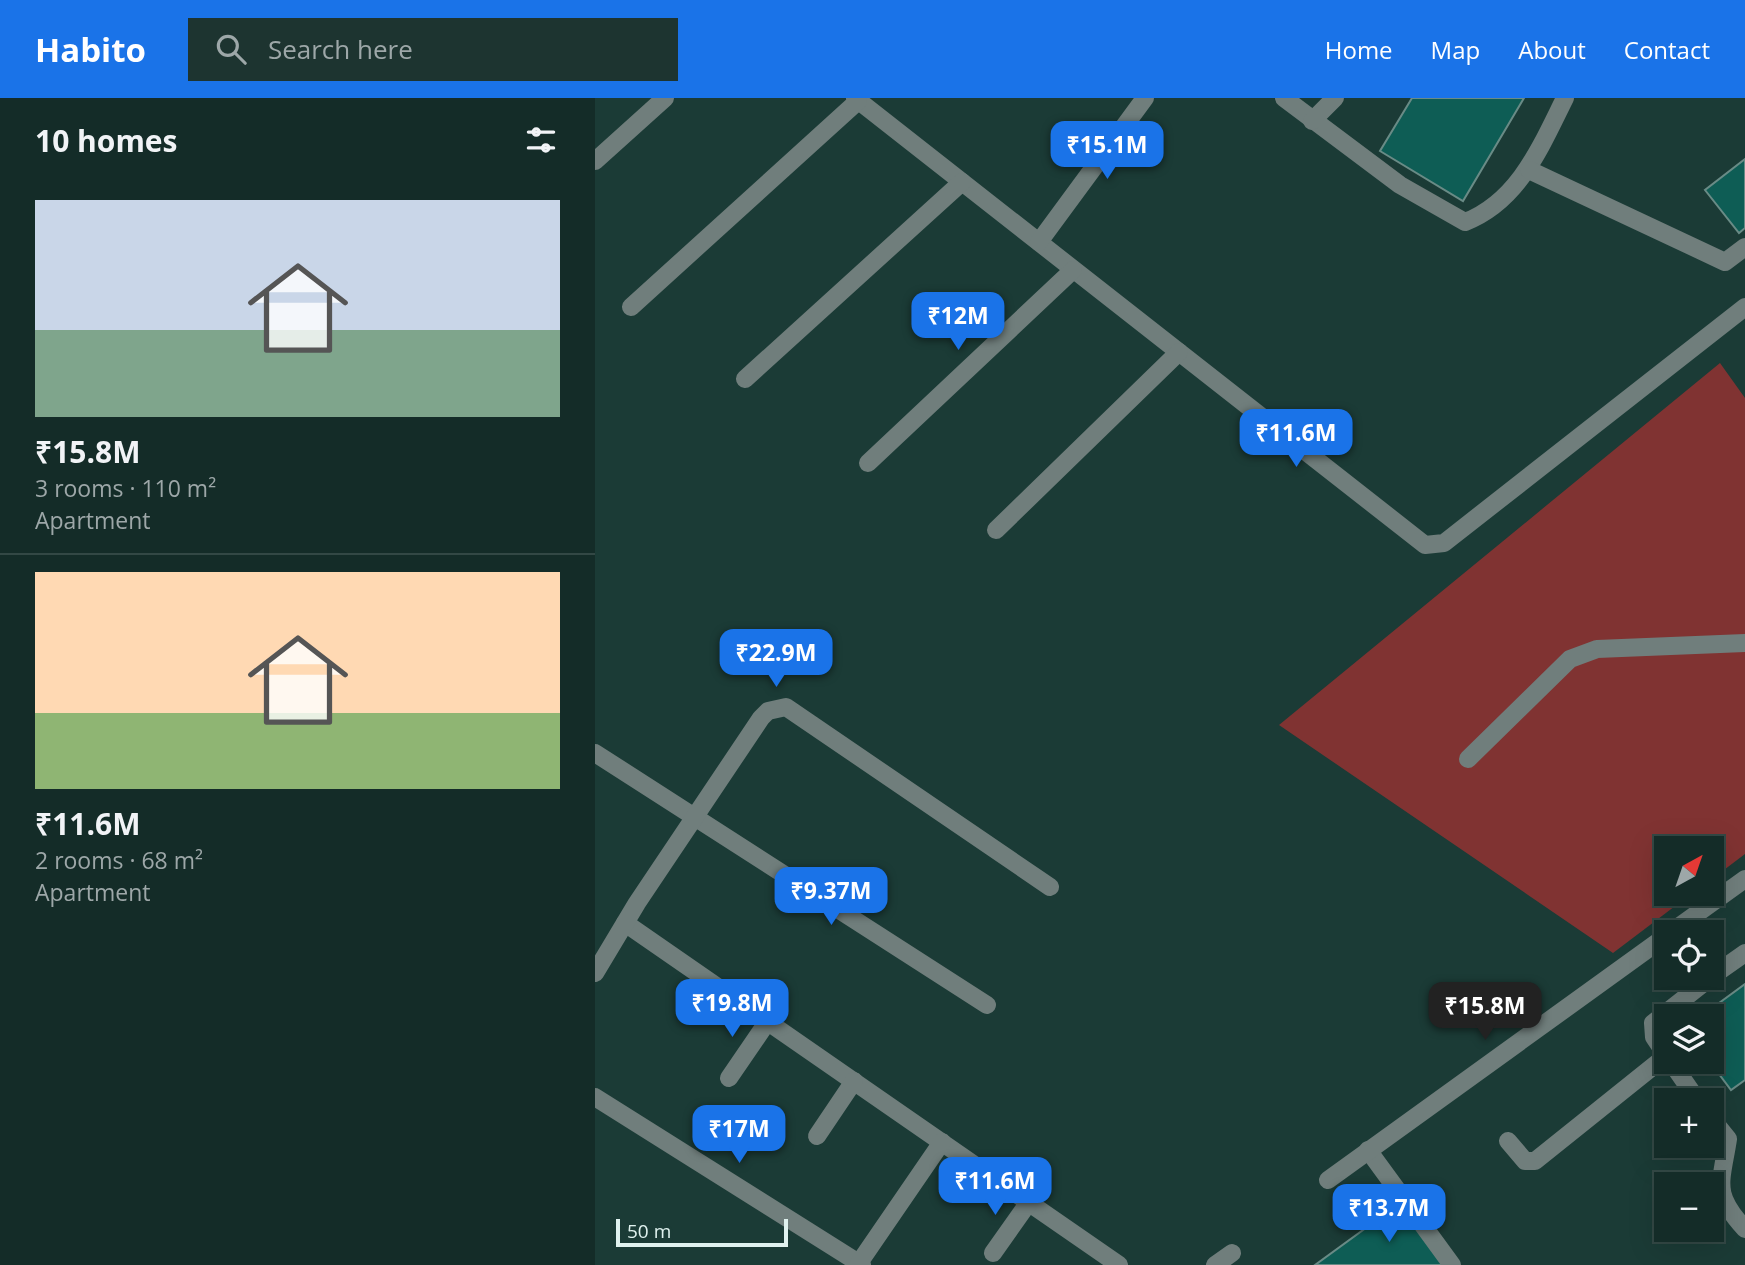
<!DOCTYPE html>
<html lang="en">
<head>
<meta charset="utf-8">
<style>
	:root { --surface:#142c28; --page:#1d3430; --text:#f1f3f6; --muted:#9da7a8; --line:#334845; --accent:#1a73e8 }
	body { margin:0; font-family:"Open Sans",sans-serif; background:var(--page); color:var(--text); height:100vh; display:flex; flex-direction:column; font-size:26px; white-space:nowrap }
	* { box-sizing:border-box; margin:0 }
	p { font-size:23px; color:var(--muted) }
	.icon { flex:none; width:38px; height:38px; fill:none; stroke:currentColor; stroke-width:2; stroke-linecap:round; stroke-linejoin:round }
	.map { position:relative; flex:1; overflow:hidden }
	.panel { display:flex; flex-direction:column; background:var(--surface); width:595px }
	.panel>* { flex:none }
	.needle { width:46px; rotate:40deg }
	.tools { position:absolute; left:1059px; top:738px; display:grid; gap:14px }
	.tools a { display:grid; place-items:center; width:70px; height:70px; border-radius:0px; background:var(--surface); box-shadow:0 7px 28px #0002,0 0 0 2px var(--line); font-size:35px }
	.scale { position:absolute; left:21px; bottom:18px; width:172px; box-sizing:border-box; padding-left:7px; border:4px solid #e0f2ef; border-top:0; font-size:19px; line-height:24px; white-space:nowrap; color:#e0f2ef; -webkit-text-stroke:5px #1b3b36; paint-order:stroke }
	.price { position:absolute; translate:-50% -60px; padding:0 16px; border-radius:14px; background:var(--accent); color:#fff; font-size:23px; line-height:46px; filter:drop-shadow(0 2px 4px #0008) }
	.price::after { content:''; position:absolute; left:50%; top:42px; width:21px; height:16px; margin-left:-10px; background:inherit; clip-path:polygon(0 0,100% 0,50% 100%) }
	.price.on { background:#222; color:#fff }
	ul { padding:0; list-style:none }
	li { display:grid; align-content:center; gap:14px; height:371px; padding:0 35px }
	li+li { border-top:2px solid var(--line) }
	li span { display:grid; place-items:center; height:217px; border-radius:0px; color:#555 }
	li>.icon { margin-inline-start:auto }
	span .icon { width:126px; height:126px; fill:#fffc; stroke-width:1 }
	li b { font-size:30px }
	h2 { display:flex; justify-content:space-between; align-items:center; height:84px; padding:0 35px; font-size:30px }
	header { display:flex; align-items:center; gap:42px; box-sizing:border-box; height:98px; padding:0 35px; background:var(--accent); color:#fff }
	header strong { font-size:33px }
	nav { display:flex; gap:38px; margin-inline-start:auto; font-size:24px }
	.search { width:490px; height:63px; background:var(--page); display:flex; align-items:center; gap:18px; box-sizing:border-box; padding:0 24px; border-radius:0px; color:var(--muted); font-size:26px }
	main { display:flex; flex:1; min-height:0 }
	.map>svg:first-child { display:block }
	.green { fill:#803332 }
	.building { fill:#0e5d55; stroke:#698b86; stroke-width:2 }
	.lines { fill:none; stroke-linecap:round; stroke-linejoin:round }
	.minor { stroke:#707e7c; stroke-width:18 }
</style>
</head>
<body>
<header>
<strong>Habito</strong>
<div class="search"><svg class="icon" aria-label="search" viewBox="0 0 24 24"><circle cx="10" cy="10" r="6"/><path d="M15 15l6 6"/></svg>Search here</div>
<nav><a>Home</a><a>Map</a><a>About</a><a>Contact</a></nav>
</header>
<main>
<section class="panel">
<h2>10 homes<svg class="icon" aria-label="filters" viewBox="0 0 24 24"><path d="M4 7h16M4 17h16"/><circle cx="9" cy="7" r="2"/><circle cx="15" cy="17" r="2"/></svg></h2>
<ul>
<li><span style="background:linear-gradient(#c9d6e8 60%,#7fa58c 0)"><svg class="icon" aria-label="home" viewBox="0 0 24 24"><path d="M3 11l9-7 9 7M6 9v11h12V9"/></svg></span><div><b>₹15.8M</b><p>3 rooms · 110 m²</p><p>Apartment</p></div></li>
<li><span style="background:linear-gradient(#ffd9b3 65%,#8fb573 0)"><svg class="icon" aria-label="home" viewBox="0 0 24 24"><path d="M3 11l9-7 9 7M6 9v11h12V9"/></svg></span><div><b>₹11.6M</b><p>2 rooms · 68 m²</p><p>Apartment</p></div></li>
</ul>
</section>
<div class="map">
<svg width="1150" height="1167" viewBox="0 0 1150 1167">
	<rect width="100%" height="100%" fill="#1b3b36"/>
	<path class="green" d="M1125,265l25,35v456l-33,25 -1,-30h-45v45h25l-78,59 -334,-228z"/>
	<g class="building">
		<path d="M817,0h112l-61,103 -83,-50z"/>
		<path d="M1150,61v69l-6,5 -34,-43z"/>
		<path d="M1150,886v96l-14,10 -21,-28 1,-45h-11z"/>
		<path d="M808,1103l47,64h-135z"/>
	</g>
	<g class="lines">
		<g class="minor">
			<path d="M260,0l570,447 19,-2 301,-236"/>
			<path d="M689,0l116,87 65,37c54,-21 76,-76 100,-124"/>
			<path d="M717,23l23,-23"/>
			<path d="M0,63l70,-63"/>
			<path d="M934,72l196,92 20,-15"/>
			<path d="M444,144l106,-144"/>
			<path d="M36,209l227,-206"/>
			<path d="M150,281l217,-197"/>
			<path d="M273,365l205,-193"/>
			<path d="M401,432l183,-178"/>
			<path d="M0,655l392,252"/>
			<path d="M873,661l102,-100 27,-10 148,-6"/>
			<path d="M30,825l494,342"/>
			<path d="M1075,835l75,-54"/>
			<path d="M0,875l42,-70 124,-185 7,-7 18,-4 264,180"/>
			<path d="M1116,879l34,-24"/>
			<path d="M1071,957l-12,-18 -1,-14 57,-45"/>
			<path d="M1076,964l27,39"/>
			<path d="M134,980l39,-57"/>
			<path d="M0,999l267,168"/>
			<path d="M1116,1020l17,21c-7,45 -16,54 17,90"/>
			<path d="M222,1038l37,-55"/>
			<path d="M913,1043l17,20h10l131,-105"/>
			<path d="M773,1052l84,115"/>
			<path d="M733,1082l338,-244"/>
			<path d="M398,1155l36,-51"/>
			<path d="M264,1165l83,-121"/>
			<path d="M620,1167l17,-12"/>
		</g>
	</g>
</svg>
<div class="tools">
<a><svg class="needle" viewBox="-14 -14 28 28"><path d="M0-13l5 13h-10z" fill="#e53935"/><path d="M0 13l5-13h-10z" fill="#9da7a8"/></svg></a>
<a><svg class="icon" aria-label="locate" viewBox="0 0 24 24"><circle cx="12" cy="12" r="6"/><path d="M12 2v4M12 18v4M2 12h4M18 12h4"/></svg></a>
<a><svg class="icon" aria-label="layers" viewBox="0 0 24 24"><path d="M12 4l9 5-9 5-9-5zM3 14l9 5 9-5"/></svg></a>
<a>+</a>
<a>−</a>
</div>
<div class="scale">50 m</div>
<b class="price" style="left:512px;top:83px">₹15.1M</b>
<b class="price" style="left:363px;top:254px">₹12M</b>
<b class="price" style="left:701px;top:371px">₹11.6M</b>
<b class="price" style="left:181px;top:591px">₹22.9M</b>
<b class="price" style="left:236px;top:829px">₹9.37M</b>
<b class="price" style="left:137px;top:941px">₹19.8M</b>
<b class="price on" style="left:890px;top:944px">₹15.8M</b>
<b class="price" style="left:144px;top:1067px">₹17M</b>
<b class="price" style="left:400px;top:1119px">₹11.6M</b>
<b class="price" style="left:794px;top:1146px">₹13.7M</b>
</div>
</main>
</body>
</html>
